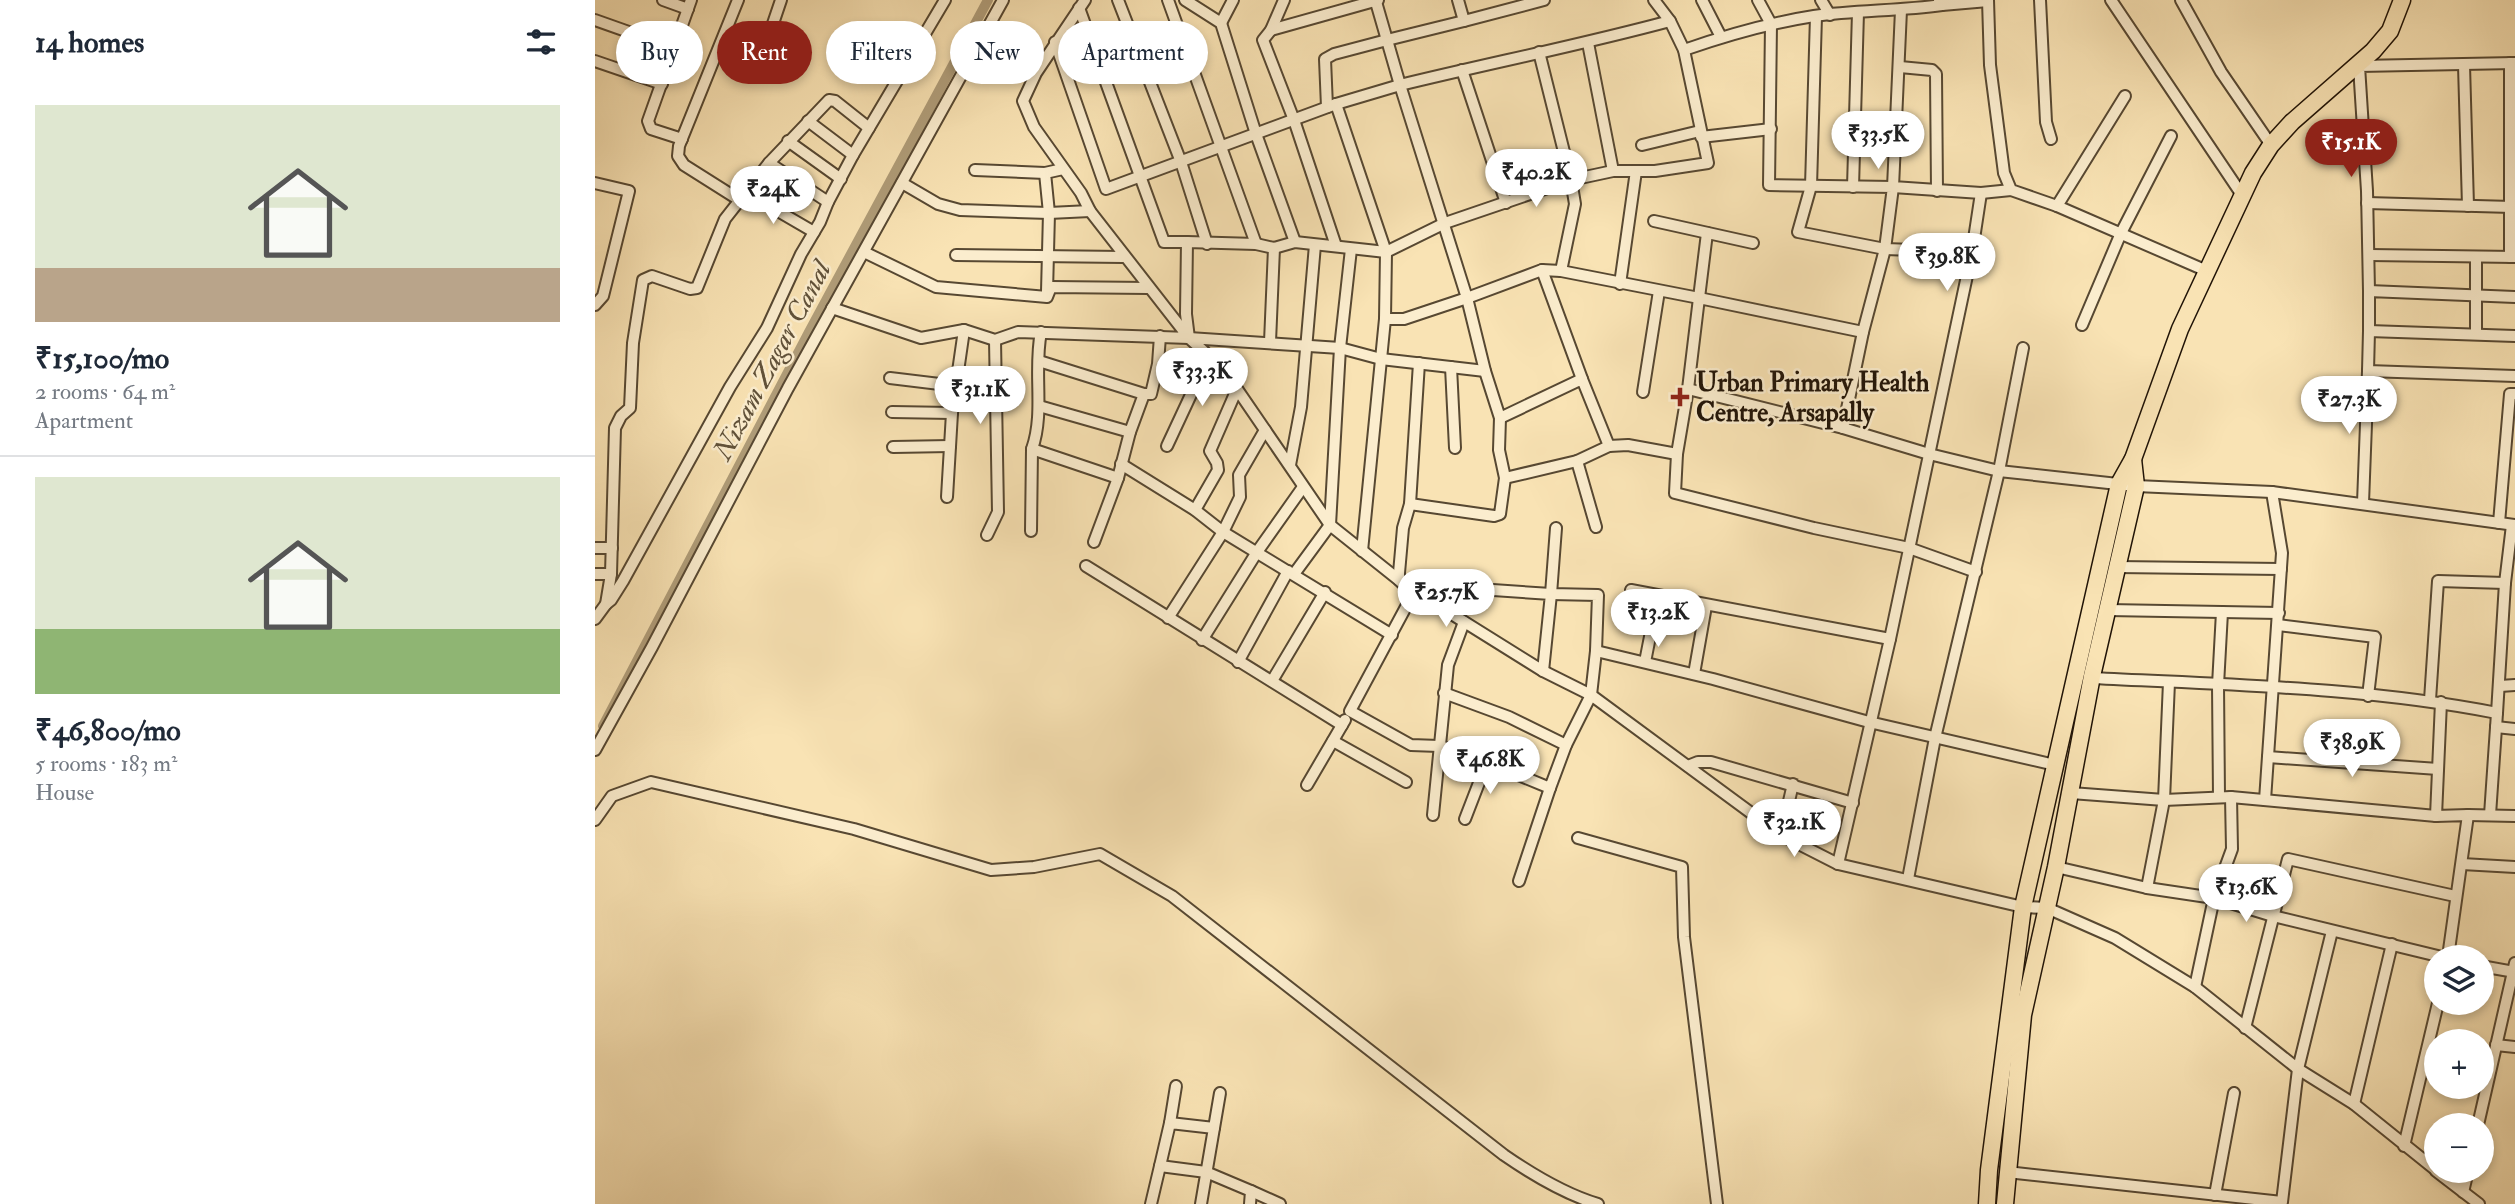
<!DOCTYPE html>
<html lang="en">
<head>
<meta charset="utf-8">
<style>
	:root { --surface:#fff; --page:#f2f2f3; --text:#1f2937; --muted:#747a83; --line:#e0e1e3; --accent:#8f2418 }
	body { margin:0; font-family:"IM FELL Double Pica",serif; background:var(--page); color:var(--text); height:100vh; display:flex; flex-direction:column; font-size:26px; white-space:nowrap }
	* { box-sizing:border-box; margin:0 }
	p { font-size:23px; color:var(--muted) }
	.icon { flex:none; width:38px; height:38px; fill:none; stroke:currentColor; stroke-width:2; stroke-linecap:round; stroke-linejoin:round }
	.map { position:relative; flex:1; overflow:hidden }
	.sheet { display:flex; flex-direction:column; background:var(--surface); width:595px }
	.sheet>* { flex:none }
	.top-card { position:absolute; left:21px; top:21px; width:665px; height:63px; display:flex; gap:14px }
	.tools { position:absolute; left:1829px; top:945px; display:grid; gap:14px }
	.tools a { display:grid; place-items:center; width:70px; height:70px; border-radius:50%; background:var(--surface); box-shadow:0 4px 10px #0003; font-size:35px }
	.price { position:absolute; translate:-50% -60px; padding:0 16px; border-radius:24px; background:#fff; color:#222; font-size:23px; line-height:46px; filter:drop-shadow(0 2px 4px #0008) }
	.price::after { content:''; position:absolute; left:50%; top:42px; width:21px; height:16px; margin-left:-10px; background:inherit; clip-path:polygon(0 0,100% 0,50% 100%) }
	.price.selected { background:var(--accent); color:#fff }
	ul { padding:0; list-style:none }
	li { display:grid; align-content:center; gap:14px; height:371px; padding:0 35px }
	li+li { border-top:2px solid var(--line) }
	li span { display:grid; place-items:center; height:217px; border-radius:0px; color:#555 }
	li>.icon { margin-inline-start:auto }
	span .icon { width:126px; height:126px; fill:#fffc; stroke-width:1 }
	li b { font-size:30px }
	h2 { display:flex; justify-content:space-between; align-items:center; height:84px; padding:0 35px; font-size:30px }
	.pill { padding:0 24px; border-radius:32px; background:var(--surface); box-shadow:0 4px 10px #0003; font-size:24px; line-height:63px }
	.pill.selected { background:var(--accent); color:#fff }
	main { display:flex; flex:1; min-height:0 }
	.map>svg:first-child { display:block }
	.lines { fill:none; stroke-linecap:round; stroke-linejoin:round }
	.canal { stroke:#b09d79; stroke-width:10 }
	.minor-casing { stroke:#574832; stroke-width:14 }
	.highway-casing { stroke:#211407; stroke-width:19 }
	.minor { stroke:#fbedce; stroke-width:10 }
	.highway { stroke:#f9e3b4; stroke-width:16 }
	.poi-dot { fill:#8f2418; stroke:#fbedce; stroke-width:2.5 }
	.labels { text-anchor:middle; stroke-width:5; stroke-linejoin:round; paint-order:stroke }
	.poi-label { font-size:26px; font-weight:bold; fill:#211407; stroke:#fbedce; text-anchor:start }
	.water-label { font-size:28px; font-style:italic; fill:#61523a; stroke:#fbedce }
</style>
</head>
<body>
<main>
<section class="sheet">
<h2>14 homes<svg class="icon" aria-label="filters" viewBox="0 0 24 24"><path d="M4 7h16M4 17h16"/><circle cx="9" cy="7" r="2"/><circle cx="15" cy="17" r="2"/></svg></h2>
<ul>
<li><span style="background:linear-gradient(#dfe7d0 75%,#b9a48a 0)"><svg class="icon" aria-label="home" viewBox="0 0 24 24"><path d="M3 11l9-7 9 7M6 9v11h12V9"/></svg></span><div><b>₹15,100/mo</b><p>2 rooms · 64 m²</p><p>Apartment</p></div></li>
<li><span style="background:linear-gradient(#dfe7d0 70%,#8fb573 0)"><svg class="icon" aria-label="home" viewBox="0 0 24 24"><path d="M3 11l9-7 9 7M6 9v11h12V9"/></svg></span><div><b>₹46,800/mo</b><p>5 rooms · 183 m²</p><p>House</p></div></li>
</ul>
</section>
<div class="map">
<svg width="1920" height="1204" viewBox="0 0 1920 1204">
	<rect width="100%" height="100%" fill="#f9e3b4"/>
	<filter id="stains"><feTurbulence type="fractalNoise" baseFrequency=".00286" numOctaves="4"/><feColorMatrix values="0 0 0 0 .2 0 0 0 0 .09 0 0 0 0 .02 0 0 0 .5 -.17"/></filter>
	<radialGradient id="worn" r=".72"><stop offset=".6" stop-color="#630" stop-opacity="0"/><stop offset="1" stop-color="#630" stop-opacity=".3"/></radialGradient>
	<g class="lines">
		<path class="canal" d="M8,726l206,-394 179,-332"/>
		<defs>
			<g id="minor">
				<path d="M68,0l25,9"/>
				<path d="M143,0l-59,146 -1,10 6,9 57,36"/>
				<path d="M523,0l63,162 26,82"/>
				<path d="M573,0l88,244"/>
				<path d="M590,0l36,23 35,111 39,108"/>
				<path d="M689,0l-13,30 -8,10 31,80 42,126"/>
				<path d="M863,0l6,21 80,-21"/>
				<path d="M1107,0l19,37"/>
				<path d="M1163,0l13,24 -2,161 124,2 -8,62 -22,83 -20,96"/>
				<path d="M1226,0l9,15"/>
				<path d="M1344,0l3,5 46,-4"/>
				<path d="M1393,0l2,65 14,108 7,17 46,16 150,65"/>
				<path d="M1445,0l6,122 5,17"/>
				<path d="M1516,0l131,195"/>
				<path d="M1586,0l40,72 50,73"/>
				<path d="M781,2l24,83c90,-22 181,-40 270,-64"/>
				<path d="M484,8l85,234h23"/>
				<path d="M1306,10l-8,177 88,6 30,-3"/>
				<path d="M1221,16l-5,170 -13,46 87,17 87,3"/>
				<path d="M0,20l79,28"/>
				<path d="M626,23l12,-23"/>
				<path d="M676,30l107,-30"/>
				<path d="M460,42l51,147 230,-85 64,-19 67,213 -63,21h-19"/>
				<path d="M993,43l25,128"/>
				<path d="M1089,50c43,-15 85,-27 130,-34 42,-6 85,-5 128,-11"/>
				<path d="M944,52l32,128 42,-9h42l53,-8 -24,-113 -14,-29 -16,-21"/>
				<path d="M123,53l35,11 7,-2 21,-62"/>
				<path d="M0,61l67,23"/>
				<path d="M1869,65l4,141"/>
				<path d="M1305,67l32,3 4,4 1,117"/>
				<path d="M867,70l44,133"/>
				<path d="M741,104l50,148 -1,67 -23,232"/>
				<path d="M732,107l-2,-48 9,-5 53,-14 77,-19"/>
				<path d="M213,121l45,34"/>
				<path d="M1106,137l70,-8"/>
				<path d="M87,139l-31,-10 -3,-8 43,-121"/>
				<path d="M193,141l53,38"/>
				<path d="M1047,145l58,-14"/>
				<path d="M174,163l59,39"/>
				<path d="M380,170l70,3"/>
				<path d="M0,183l34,8 -26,105 -8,9"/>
				<path d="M307,183l36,21 22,6 89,3 41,-2"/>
				<path d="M1258,187l5,-175"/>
				<path d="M152,193l67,39"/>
				<path d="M1772,203l145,4"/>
				<path d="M1462,206l68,-110"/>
				<path d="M1059,221l99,22"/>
				<path d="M269,252l72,35 111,10 4,-10 97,1"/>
				<path d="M361,255l167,2"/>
				<path d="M1775,255l145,2"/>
				<path d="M1915,257v-194"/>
				<path d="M947,270l40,109"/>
				<path d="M1025,284l16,-113"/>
				<path d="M1774,291l-2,-100 -8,-125 156,-3"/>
				<path d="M452,292l2,-79 -4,-40 18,-4"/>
				<path d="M237,308l89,30 43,-8 31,10 23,-8 171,6 -99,-127 -9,-18 -47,-66 -11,-26 13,-28 49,-73"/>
				<path d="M1487,325l39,-92 50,-97"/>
				<path d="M1774,331v-40l146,6"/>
				<path d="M1268,332l-164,-34 -11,91 -11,65 -2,39 139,35 95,20 67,24"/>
				<path d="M1881,334v-77"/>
				<path d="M1920,336l-146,-5 -1,40 147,5"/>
				<path d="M594,338l-3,-24 1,-72 69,2 18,4 21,-6 91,10 59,-29 126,-43 4,24 -14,67"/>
				<path d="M675,342l4,-94"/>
				<path d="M444,361l105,33"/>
				<path d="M824,363l-9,141 -7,24 -4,45v7l3,3 141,88 48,24 190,140 57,29 185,43 24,1 68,30 80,49 103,82 56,35 82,66"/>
				<path d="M856,367l4,81"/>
				<path d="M295,378l66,8"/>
				<path d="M1093,389l155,39 86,26 70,17 137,15 136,6 243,33"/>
				<path d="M1048,392l16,-101"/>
				<path d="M444,406l91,26"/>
				<path d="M297,412l60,1"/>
				<path d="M572,446l42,-90"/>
				<path d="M298,447l57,-1"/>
				<path d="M437,449l86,29"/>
				<path d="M1082,454l-49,-9 -19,1 -27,-67 -82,39 -15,-47 -18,-73 75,-28 19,1 138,27 8,-65"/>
				<path d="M526,464l74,46 28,22 169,103"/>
				<path d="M695,465l11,-58 14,-162"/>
				<path d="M910,478l72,-17"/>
				<path d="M352,497l5,-84 12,-83"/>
				<path d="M1768,503l5,-132"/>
				<path d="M815,504l84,12 6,-2 5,-36 -6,-28 1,-32"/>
				<path d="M600,510l23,-40 -1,-7 -7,-12 27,-62"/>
				<path d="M1904,523l11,-129h5"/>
				<path d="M1001,527l-19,-66 32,-15"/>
				<path d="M436,531l1,-82c13,-37 1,-78 9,-117"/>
				<path d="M392,535l11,-23 -3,-172"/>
				<path d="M499,542l24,-64 12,-46 14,-38h7l7,-30 2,-28"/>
				<path d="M0,548h17"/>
				<path d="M491,566l256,159"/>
				<path d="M1522,567l164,2"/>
				<path d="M0,574h16"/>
				<path d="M699,574l36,-49 10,-177 11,-99"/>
				<path d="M804,580l-69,-55 -93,-136 -28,-33 -20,-18 151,10 41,11 104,12"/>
				<path d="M810,584l146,10 -8,77"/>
				<path d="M1036,590l259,49"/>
				<path d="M819,592l-64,119 61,34 28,1 24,6 87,36 16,-43 25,-50 5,-44 2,-56 -47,-1 5,-66"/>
				<path d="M11,604l5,-4 12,-19 107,-194 37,-59 34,-74 19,-32 8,-20 25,-47 92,-155"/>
				<path d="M1513,610l171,3"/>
				<path d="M573,618l55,-86 17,-35 -1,-22 26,-45"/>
				<path d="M0,619l11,-15 5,-30 4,-146 6,-12 9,-8 3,-65 10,-63 9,-4 38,13 7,-1 28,-69 44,-56 60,-63 6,1 34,27"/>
				<path d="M1683,625l97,12 -7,59"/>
				<path d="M607,640l55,-88 46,-65"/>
				<path d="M1001,651l117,28 156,43 186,43"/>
				<path d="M643,662l50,-91"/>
				<path d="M1050,662l13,-66"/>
				<path d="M1099,674l12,-68"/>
				<path d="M1498,678c135,7 272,9 404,35l8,-130 7,-58"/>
				<path d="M677,681l53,-89"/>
				<path d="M1905,686l15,-1"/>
				<path d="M849,693l65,24 57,28"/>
				<path d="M1835,700l8,-119 67,2"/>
				<path d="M1846,702l-5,114 32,-1 -20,142"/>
				<path d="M1901,727l19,2"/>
				<path d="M738,741l73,41"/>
				<path d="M0,750l57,-103 136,-259 215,-388"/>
				<path d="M1673,757l170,12"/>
				<path d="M1093,766l10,-4h13l142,41"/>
				<path d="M712,785l38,-65"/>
				<path d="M1476,793l93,7 67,-3 205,19"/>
				<path d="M1624,796l-1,-111 4,-73"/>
				<path d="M1670,800l17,-247 -10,-61"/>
				<path d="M838,815l15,-150 16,-43"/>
				<path d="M1873,815l47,1"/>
				<path d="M1895,815l7,-102"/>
				<path d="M870,819l22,-57"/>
				<path d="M0,820l17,-24 39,-14 203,47 137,41 43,-3 66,-13 72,42 332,259c29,20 60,39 94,49"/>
				<path d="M1186,835l12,-51"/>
				<path d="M983,838l104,29 2,70 33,267"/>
				<path d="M1243,864l52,-225 82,-387 9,-59"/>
				<path d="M1867,864l53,3"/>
				<path d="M1461,867l91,21 67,10 59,18 169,41"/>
				<path d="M1313,879l27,-141 64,-267 24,-123"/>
				<path d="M924,881l31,-93"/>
				<path d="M1552,888l17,-88 5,-118"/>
				<path d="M1886,966l34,6"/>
				<path d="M1600,987l19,-89 18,-49 -1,-52"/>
				<path d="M1650,1028l43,-169 167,37"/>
				<path d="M1901,1045l19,2"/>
				<path d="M1759,1104l38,-160"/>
				<path d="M575,1123l6,-37"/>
				<path d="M1883,1125l37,-162"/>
				<path d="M619,1128l6,-35"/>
				<path d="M1809,1146l34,-143"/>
				<path d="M1841,1171l43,33"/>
				<path d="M1412,1172l275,30 16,-133 34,-138"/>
				<path d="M656,1191l29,13"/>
				<path d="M1868,1192l5,-21"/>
				<path d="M1620,1195l19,-102"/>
				<path d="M556,1204l9,-38"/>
				<path d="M606,1204l13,-76 -44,-5 -10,43 46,6 45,19 -1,13"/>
			</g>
			<g id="highway">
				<path d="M1392,1204l2,-34 34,-263 96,-423 14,-25 47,-130 73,-156 18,-28 21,-23 81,-71 17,-20 12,-31"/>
				<path d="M1410,1204l18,-189 33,-148 36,-191 44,-190 -3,-27"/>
			</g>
		</defs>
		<use href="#minor" class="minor-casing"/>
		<use href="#highway" class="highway-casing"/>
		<use href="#minor" class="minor"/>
		<use href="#highway" class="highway"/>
	</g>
	<path class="poi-dot" d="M1081.5 386.5h7v7h7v7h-7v7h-7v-7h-7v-7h7z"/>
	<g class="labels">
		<g class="poi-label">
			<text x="1101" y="391">Urban Primary Health<tspan x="1101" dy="30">Centre, Arsapally</tspan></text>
		</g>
		<g class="water-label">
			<text transform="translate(176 360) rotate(-62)" y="10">Nizam Zagar Canal</text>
		</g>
	</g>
	<rect width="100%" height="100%" filter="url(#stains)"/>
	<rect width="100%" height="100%" fill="url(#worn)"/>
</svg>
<div class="tools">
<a><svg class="icon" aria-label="layers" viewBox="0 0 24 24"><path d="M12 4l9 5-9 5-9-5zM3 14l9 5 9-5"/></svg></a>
<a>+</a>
<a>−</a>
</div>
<b class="price" style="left:1283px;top:171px">₹33.5K</b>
<b class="price selected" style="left:1756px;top:179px">₹15.1K</b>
<b class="price" style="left:941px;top:209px">₹40.2K</b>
<b class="price" style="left:178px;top:226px">₹24K</b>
<b class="price" style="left:1352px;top:293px">₹39.8K</b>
<b class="price" style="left:607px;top:408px">₹33.3K</b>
<b class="price" style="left:385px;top:426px">₹31.1K</b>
<b class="price" style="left:1754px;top:436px">₹27.3K</b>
<b class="price" style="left:851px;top:629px">₹25.7K</b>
<b class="price" style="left:1063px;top:649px">₹13.2K</b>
<b class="price" style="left:1757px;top:779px">₹38.9K</b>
<b class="price" style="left:895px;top:796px">₹46.8K</b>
<b class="price" style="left:1199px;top:859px">₹32.1K</b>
<b class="price" style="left:1651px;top:924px">₹13.6K</b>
<div class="top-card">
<a class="pill">Buy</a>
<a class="pill selected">Rent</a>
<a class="pill">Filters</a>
<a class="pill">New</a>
<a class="pill">Apartment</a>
</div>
</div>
</main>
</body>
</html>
